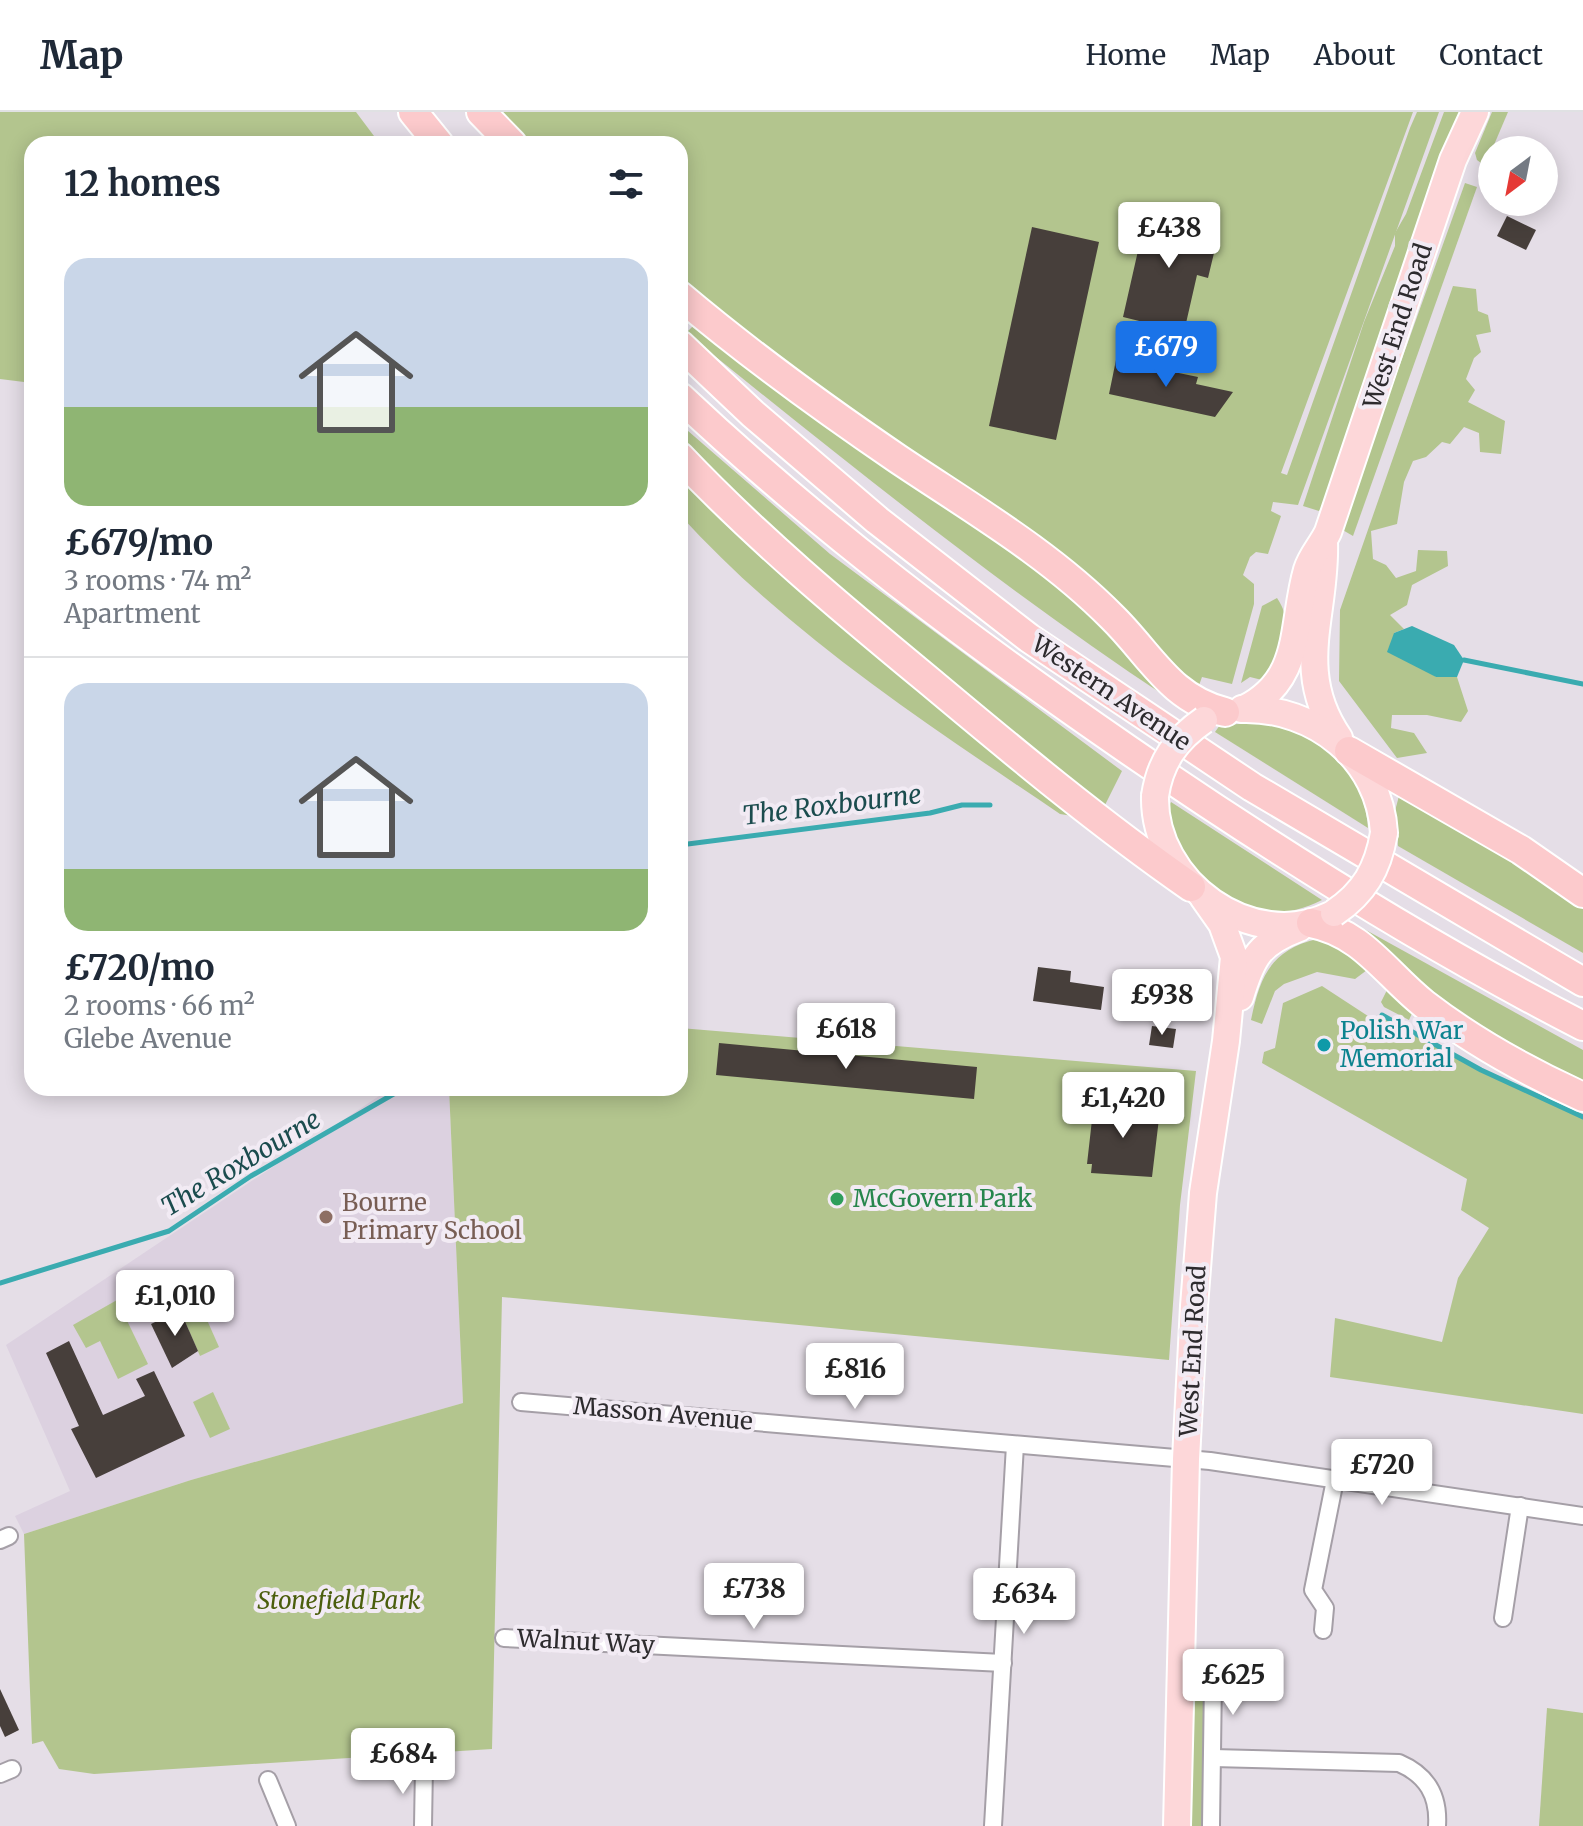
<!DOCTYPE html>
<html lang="en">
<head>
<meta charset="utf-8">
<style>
	:root { --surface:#fff; --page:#f6f6f7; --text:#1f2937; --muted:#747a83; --line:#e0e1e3; --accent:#1a73e8 }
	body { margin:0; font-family:Merriweather,serif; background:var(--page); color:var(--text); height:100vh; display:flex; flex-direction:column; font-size:30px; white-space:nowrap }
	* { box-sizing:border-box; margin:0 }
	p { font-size:26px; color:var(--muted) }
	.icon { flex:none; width:44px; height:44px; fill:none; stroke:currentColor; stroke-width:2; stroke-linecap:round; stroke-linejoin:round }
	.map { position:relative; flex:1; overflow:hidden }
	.sheet { position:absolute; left:24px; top:24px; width:664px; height:960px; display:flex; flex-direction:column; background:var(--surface); border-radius:24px; box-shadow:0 4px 20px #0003 }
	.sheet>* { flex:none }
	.needle { width:52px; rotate:212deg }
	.tools { position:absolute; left:1478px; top:24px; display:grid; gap:16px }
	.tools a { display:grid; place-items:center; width:80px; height:80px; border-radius:50%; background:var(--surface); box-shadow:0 4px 20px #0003; font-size:40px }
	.price { position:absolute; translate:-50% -68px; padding:0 18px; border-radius:8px; background:#fff; color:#222; font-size:26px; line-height:52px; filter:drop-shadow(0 2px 4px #0008) }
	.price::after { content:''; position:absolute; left:50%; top:48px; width:24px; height:18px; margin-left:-12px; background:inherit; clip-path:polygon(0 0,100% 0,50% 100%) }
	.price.selected { background:var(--accent); color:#fff }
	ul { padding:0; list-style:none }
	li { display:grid; align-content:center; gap:16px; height:424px; padding:0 40px }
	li+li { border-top:2px solid var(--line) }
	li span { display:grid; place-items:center; height:248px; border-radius:24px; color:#555 }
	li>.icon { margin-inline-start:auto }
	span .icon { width:144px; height:144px; fill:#fffc; stroke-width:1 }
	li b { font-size:34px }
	h2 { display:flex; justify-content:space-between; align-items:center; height:96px; padding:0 40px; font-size:34px }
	header { display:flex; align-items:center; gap:48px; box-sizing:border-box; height:112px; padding:0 40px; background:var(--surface); border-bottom:2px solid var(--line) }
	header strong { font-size:38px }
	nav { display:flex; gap:44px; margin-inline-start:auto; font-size:28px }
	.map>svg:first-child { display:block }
	.built { fill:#dcd1e0 }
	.green { fill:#b3c58e }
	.water { fill:#3aabb0 }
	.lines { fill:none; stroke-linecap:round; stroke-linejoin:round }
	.stream { stroke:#3aabb0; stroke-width:5 }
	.building { fill:#473f3b }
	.minor-casing { stroke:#a59fa7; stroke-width:20 }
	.primary-casing { stroke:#fff; stroke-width:30 }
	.trunk-casing { stroke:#fff; stroke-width:32 }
	.minor { stroke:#fff; stroke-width:16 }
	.primary { stroke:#fdd7d9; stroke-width:26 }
	.trunk { stroke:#fccacc; stroke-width:28 }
	.primary-bridge-casing { stroke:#fff; stroke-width:30; stroke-linecap:butt }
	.primary-bridge { stroke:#fdd7d9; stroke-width:26 }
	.culture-dot { fill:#0f9aa8; stroke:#f2ebf4; stroke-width:3 }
	.leisure-dot { fill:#2e9e5b; stroke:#f2ebf4; stroke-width:3 }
	.education-dot { fill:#8d6e63; stroke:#f2ebf4; stroke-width:3 }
	.labels { text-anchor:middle; stroke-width:8; stroke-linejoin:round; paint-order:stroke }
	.street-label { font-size:24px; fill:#2d2b2e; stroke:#f2ebf4 }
	.culture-label { font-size:24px; fill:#0d838f; stroke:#f2ebf4; text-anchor:start }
	.leisure-label { font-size:24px; fill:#27864d; stroke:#f2ebf4; text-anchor:start }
	.education-label { font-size:24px; fill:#785e54; stroke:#f2ebf4; text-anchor:start }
	.park-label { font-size:24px; font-style:italic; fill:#4b5e0d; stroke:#f2ebf4 }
	.water-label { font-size:26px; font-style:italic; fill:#1b4c4e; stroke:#f2ebf4 }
</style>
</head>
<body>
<header>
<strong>Map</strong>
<nav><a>Home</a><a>Map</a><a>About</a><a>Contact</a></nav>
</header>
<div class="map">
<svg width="1583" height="1714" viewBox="0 0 1583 1714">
	<rect width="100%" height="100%" fill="#e5dee7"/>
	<path class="built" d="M391,976h58l14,315 -272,77 -167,54 -9,-18 55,-25 -64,-146z"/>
	<g class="green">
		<path d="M0,0h356l24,32h-348v239l-32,-4z"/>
		<path d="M496,0h917l-132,361 6,2 123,-347 7,-16h22l-141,393 -25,-3 -2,9 10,5 -13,38 -12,-2 -6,5 -7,18 11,9v20l-22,80 -30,-7 -5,14 -517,-406v-141h-153z"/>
		<path d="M1444,0h22l-140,390 -7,9 -16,-5 61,-184 31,-76v-13l11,-19z"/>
		<path d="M1492,0h16l-23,54 -8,-6 -2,-7z"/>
		<path d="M1465,71l12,4 -124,349 -12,-7z"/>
		<path d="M1453,174l23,3 2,22 10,4 3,17 -15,3 5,17 -7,6 -8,21 9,11 -7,12 37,19 -4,33 -21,-2 -1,-19 -15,-6 -14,17 -8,-2 -16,15 -13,4 -9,21 -7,42 -26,7 2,28 13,6 10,13 20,-7 2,-21 29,1 1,15 -36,19 -5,20 -17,10 14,14 -10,4 42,44h21l11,34 -7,11 -34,-7h-35l-1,13 23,5 13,20 -30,5 -58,-77 1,-71z"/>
		<path d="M696,211c117,84 239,164 352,255 42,34 93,73 120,120 -168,-111 -325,-239 -482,-365z"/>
		<path d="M680,312l150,130 292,217 -21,42 -274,-226 -147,-141z"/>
		<path d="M680,363c122,127 263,231 399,342l-19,-3c-133,-90 -271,-179 -380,-299z"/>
		<path d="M1277,486c20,29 2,54 -11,83l-16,-4 -9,6 21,-77z"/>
		<path d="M1258,611c58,6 106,45 110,105l-153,-96 5,-7z"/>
		<path d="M1399,684l14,3 88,49 82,59v46l-185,-107 -3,-35z"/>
		<path d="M1171,690l151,98c-54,27 -81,4 -129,-21l-27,-68z"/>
		<path d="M1364,817l219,121v37c-81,-42 -155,-92 -219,-158z"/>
		<path d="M1317,827l25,5 72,65 -5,11 -25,-13 -3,-5 6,-12 -20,-20 -12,9 -38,-7 -33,12 -9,7 -13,33 -11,-4c9,-44 20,-70 66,-81z"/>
		<path d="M1322,874l49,32v6l11,-9 99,55 102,47v297l-253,-37 5,-59 107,24 16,-64 31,-50 -28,-18 6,-31 -205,-116 2,-11 11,-4 8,-45z"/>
		<path d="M680,916l516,43 -16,134 -11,155 -667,-63 -10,452 -398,25 -35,-5 -16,-28 -11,3 -8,-210 167,-54 272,-77 -14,-315h231z"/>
		<path d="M117,1188l31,64 -30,15 -18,-38 -14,7 -13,-23z"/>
		<path d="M199,1190l20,45 -19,9 -20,-46z"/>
		<path d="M213,1280l17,37 -20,9 -17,-36z"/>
		<path d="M1199,1560l7,5 -4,149h-15l6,-150z"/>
		<path d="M1547,1596l36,5v113h-44z"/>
	</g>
	<path class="water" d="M1412,514l42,19 10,15 -7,17h-21l-49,-25 7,-19z"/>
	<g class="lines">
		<g class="stream">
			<path d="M1464,548l119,24"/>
			<path d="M680,733l250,-32 32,-8h28"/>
			<path d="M1382,903l99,55 102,47"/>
			<path d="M0,1171l169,-52 82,-55 153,-88"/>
		</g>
	</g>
	<g class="building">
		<path d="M1147,99l73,17 -12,50 -11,-3 -13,57 -61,-15z"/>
		<path d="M1507,104l29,14 -10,20 -29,-14z"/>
		<path d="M1032,115l67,15 -43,198 -67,-14z"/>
		<path d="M1116,248l82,17 -2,7 37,8 -18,25 -106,-23z"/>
		<path d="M1038,855l33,4 -1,11 34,5 -3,23 -68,-9z"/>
		<path d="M1152,914l24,3 -3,19 -24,-3z"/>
		<path d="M719,931l258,24 -3,32 -258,-24z"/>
		<path d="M1094,990l66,8 -8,67 -61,-4 1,-9h-5z"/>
		<path d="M180,1198l18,41 -26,17 -21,-44z"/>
		<path d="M69,1229l34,74 42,-19 -9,-17 18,-8 31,65 -89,42 -25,-49 8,-3 -33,-73z"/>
		<path d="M0,1577l19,41 -14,7 -5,-11z"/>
	</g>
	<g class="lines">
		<defs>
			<g id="minor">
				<path d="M521,1290l689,59 373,55"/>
				<path d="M0,1428l9,-4"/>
				<path d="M1503,1506l17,-112"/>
				<path d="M1323,1518l2,-22 -12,-18 22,-110"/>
				<path d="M504,1526l499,25"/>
				<path d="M1181,1551l28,4 4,11 -2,148"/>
				<path d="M1213,1646l186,5c28,12 40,33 38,63"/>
				<path d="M0,1662l12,-5"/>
				<path d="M268,1668l19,46"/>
				<path d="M423,1714l1,-60"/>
				<path d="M993,1714l22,-381"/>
			</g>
			<g id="primary">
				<path d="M1324,429c3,72 -32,129 15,197"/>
				<path d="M1242,597c73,-2 138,50 142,124"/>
				<path d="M1244,597c60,-30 47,-84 63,-139 4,-14 15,-25 21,-38l125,-372 22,-48"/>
				<path d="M1155,684c-2,86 96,158 176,119"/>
				<path d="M1240,885c12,-40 19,-54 59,-69"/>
				<path d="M1177,1714l9,-367 8,-153 9,-113 23,-152 8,-84 -12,-33 -19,-27"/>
			</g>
			<g id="trunk">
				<path d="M413,0l26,32"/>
				<path d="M481,0l31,32"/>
				<path d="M680,184c70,59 143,112 218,163 73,49 152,95 214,158 38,37 58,82 113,95"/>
				<path d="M680,233l73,69 124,106 152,118 223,149 331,195"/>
				<path d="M680,285c139,131 290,244 447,352 147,101 298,196 456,277"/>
				<path d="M680,345c77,81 162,152 248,223 86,72 171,143 263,207"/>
				<path d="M1349,639l172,99 62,43"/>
				<path d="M1311,811c52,10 75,51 113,81 48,37 104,68 159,93"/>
			</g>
		</defs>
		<use href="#minor" class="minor-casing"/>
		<use href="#primary" class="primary-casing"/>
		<use href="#trunk" class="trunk-casing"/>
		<use href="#minor" class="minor"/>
		<use href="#primary" class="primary"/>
		<use href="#trunk" class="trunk"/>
		<defs>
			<g id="primary-bridge">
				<path d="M1155,684c5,-34 21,-57 49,-76"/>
				<path d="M1334,801c30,-20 44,-44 50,-80"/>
			</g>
		</defs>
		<use href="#primary-bridge" class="primary-bridge-casing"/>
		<use href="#primary-bridge" class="primary-bridge"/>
	</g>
	<circle class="culture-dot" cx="1324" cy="933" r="8"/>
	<circle class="leisure-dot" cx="837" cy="1087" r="8"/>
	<circle class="education-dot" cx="326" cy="1105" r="8"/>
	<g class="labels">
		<g class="street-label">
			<text transform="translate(1398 214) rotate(-72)" y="8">West End Road</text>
			<text transform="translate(1111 581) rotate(34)" y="8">Western Avenue</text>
			<text transform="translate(1193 1239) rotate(-87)" y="8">West End Road</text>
			<text transform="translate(663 1302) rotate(5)" y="8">Masson Avenue</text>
			<text transform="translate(586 1530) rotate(3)" y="8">Walnut Way</text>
		</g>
		<g class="culture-label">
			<text x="1340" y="927">Polish War<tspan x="1340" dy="28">Memorial</tspan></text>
		</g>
		<g class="leisure-label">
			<text x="853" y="1095">McGovern Park</text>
		</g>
		<g class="education-label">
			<text x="342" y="1099">Bourne<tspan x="342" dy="28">Primary School</tspan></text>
		</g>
		<g class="park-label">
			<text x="339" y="1497">Stonefield Park</text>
		</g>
		<g class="water-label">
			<text transform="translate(832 693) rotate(-7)" y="9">The Roxbourne</text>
			<text transform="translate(241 1051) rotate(-31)" y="9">The Roxbourne</text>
		</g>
	</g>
</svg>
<div class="tools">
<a><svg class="needle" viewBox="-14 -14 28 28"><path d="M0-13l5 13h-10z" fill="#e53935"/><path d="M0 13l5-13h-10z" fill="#747a83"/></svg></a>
</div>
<b class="price" style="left:1169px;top:158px">£438</b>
<b class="price selected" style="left:1166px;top:277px">£679</b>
<b class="price" style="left:1162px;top:925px">£938</b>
<b class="price" style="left:846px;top:959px">£618</b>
<b class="price" style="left:1123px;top:1028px">£1,420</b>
<b class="price" style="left:175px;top:1226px">£1,010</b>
<b class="price" style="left:855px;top:1299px">£816</b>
<b class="price" style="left:1382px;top:1395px">£720</b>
<b class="price" style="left:754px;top:1519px">£738</b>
<b class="price" style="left:1024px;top:1524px">£634</b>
<b class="price" style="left:1233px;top:1605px">£625</b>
<b class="price" style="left:403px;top:1684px">£684</b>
<section class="sheet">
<h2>12 homes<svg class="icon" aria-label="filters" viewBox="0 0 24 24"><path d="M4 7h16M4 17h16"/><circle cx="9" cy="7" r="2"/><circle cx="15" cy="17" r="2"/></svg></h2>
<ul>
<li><span style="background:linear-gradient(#c9d6e8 60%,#8fb573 0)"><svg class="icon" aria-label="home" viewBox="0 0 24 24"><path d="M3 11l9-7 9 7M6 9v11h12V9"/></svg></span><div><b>£679/mo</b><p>3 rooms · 74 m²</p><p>Apartment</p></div></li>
<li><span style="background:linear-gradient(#c9d6e8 75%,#8fb573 0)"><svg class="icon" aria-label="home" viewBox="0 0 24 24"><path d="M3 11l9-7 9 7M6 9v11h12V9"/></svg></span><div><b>£720/mo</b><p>2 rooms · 66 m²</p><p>Glebe Avenue</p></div></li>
</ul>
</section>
</div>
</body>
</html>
